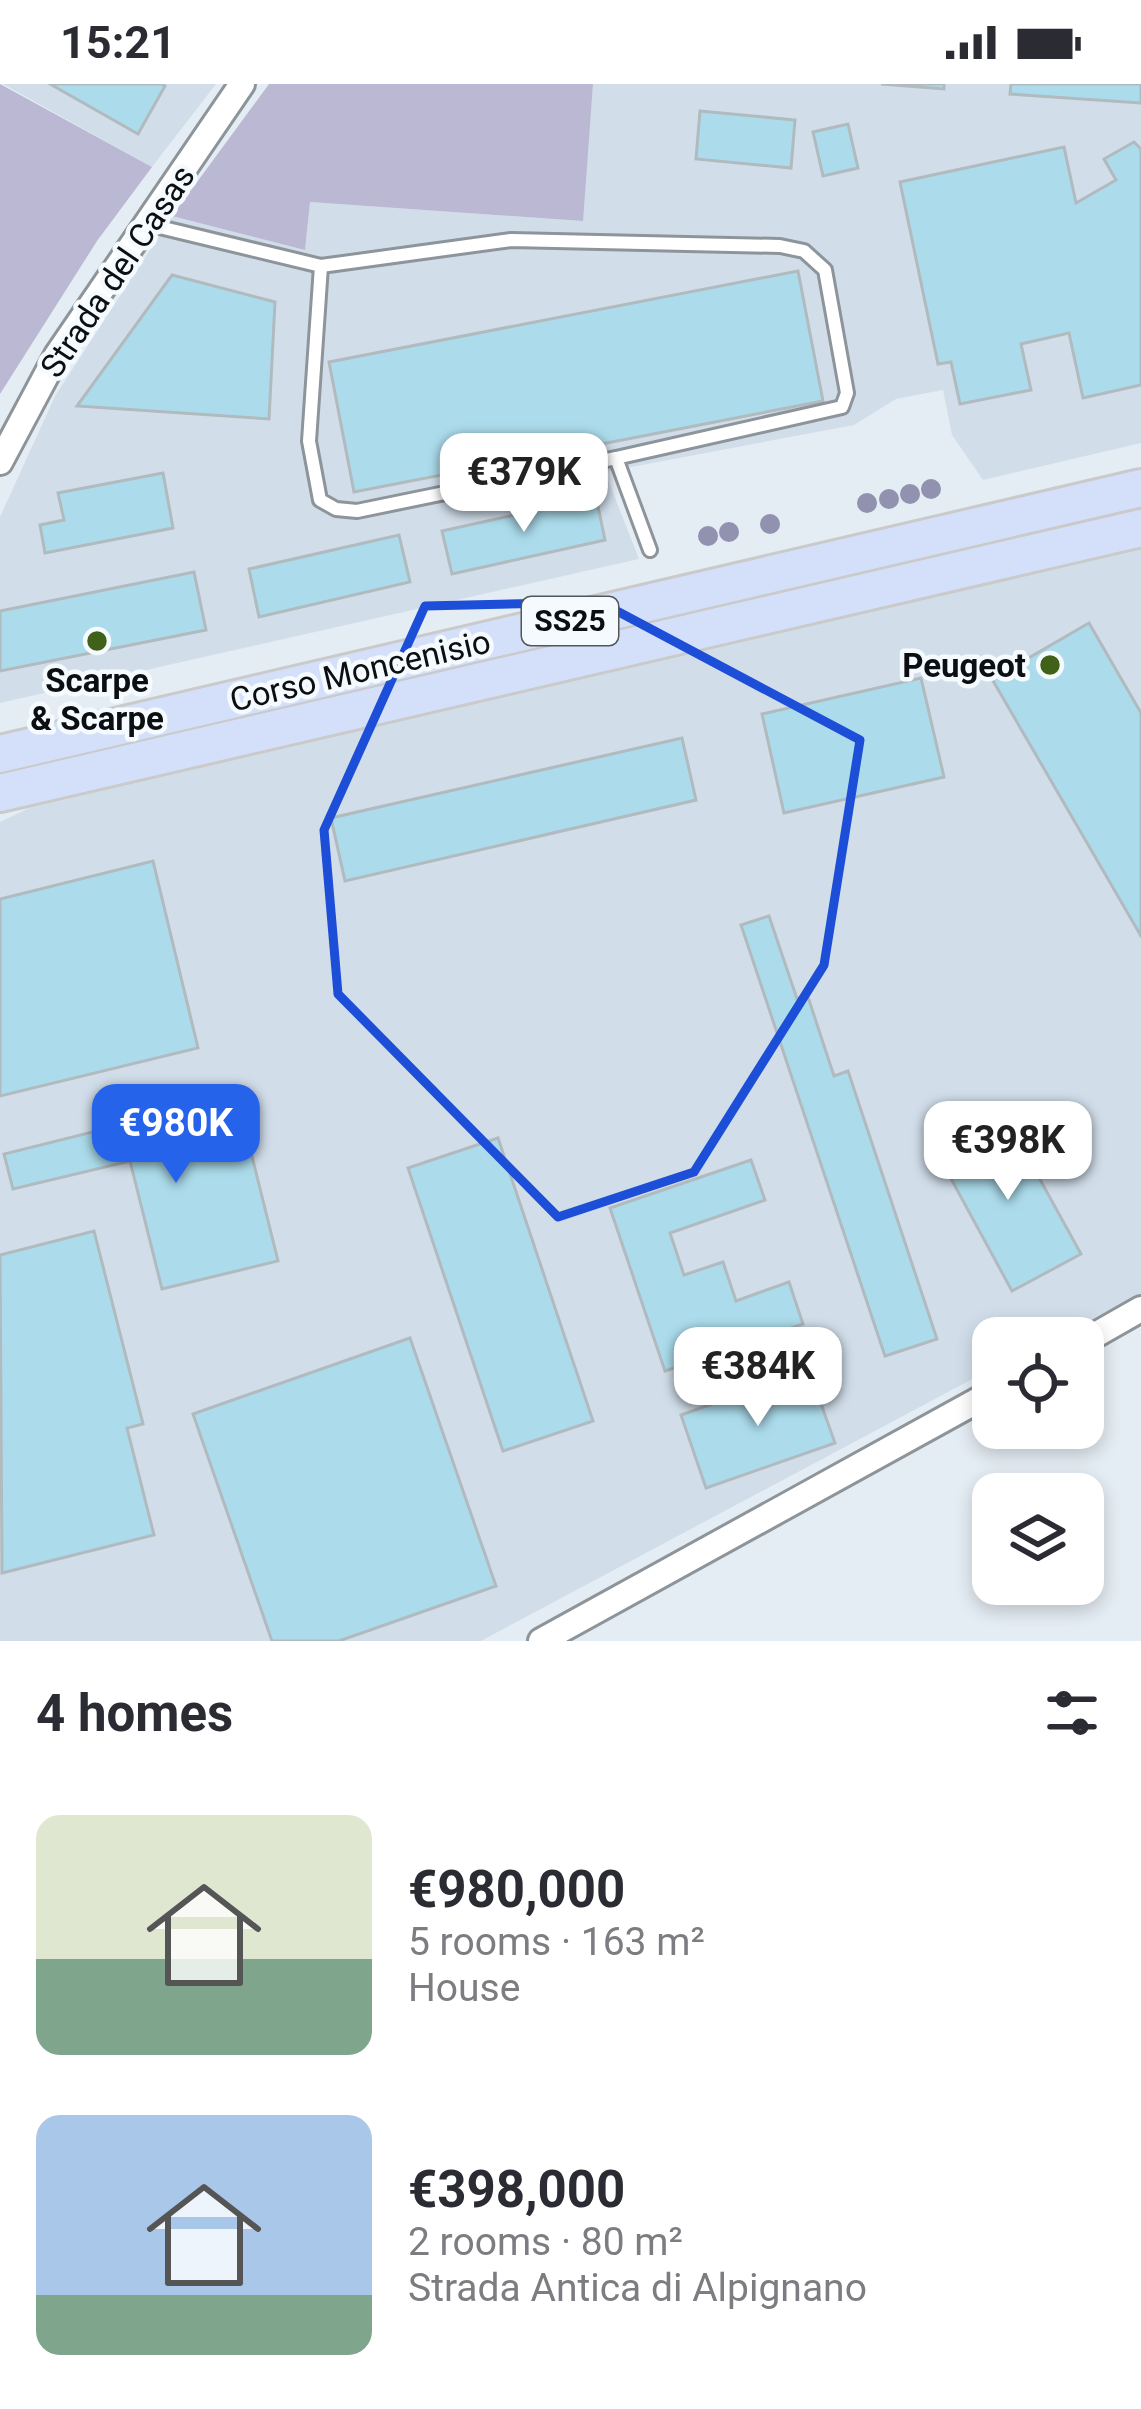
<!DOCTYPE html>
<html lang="en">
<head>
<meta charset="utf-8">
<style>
	:root { --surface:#fff; --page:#f7f7f7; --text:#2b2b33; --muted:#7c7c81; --accent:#2563eb }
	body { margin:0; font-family:Roboto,sans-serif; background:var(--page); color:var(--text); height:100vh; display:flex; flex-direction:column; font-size:45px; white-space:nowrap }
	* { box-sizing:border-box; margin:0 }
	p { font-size:39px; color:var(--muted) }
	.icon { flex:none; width:66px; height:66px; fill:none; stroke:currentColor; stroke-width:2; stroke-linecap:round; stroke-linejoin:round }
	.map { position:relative; height:1557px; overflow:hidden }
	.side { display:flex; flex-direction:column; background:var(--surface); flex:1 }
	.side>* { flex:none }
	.controls { position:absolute; left:972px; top:1233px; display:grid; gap:24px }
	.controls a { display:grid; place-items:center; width:132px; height:132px; border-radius:24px; background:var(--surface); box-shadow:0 6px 18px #0003; font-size:60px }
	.price { position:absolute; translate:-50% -102px; padding:0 27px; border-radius:24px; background:#fff; color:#222; font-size:39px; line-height:78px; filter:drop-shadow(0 3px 6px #0008) }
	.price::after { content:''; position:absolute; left:50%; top:72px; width:36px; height:27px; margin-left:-18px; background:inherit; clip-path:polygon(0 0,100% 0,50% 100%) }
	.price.current { background:var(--accent); color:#fff }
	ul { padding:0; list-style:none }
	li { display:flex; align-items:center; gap:36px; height:300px; padding:0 36px }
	li span { display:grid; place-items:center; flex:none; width:336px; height:240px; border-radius:24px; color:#555 }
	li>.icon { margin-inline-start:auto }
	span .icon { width:144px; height:144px; fill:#fffc; stroke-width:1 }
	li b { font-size:51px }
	h2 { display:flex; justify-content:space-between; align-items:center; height:144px; padding:0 36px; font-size:51px }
	.status { display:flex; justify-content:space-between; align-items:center; height:84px; padding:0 60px; background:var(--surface); direction:ltr }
	.status svg { height:33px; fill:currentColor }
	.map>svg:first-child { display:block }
	.built { fill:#d1deea }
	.green { fill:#bab8d2 }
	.building { fill:#acdcec; stroke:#b1babe; stroke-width:3 }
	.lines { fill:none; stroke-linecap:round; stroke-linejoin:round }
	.lane-casing { stroke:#8d949a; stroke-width:18 }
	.street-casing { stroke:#8d949a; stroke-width:30 }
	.primary-casing { stroke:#cacacb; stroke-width:42 }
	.lane { stroke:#fff; stroke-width:12 }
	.street { stroke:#fff; stroke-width:24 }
	.primary { stroke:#d4e0fa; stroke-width:36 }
	.tree { fill:#9191b0 }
	.marked { fill:none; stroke:#1d4ed8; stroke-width:9; stroke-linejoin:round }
	.poi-dot { fill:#406218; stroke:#f5fafe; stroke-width:4.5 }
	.labels { text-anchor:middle; stroke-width:9; stroke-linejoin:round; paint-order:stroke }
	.shield { fill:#f5fafe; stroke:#525658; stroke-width:3 }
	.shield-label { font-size:30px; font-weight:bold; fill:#0c0f11 }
	.street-label { font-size:33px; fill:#0c0f11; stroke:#f5fafe }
	.poi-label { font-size:33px; font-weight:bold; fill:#0c0f11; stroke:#f5fafe; text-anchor:end }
</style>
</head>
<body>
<div class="status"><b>15:21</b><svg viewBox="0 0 49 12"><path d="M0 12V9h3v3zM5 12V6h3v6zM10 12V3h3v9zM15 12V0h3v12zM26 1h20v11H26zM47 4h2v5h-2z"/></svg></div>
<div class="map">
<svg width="1141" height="1557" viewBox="0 0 1141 1557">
	<rect width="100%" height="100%" fill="#e5edf4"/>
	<g class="built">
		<path d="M3,0h213l-64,83z"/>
		<path d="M593,0h548v359l-158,37 -31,-45 -9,-45 -47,9 -42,26 -249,47 34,87 -639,144v-186l55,-121 117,-180 133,34 5,-48 272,19z"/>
		<path d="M1141,462v748l-87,44h-61v30l-512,273h-481v-819l29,-14z"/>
	</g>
	<g class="green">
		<path d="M0,0l152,83 -55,74 -97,153z"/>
		<path d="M269,0h324l-10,137 -273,-19 -5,48 -133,-34z"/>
	</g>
	<g class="building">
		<path d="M50,0h112l3,2 -27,48z"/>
		<path d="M881,0h63v5z"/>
		<path d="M1011,0h130v19l-131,-9z"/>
		<path d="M700,27l95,9 -4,48 -95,-9z"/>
		<path d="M848,40l10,44 -35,8 -10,-44z"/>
		<path d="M1134,58l7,7v236l-58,13 -14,-65 -48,11 10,46 -71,14 -9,-42 -13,2 -38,-182 164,-35 12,56 40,-23 -12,-21z"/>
		<path d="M798,187l25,130 -469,91 -25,-130z"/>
		<path d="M172,191l103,27 -6,117 -192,-13z"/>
		<path d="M163,389l10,55 -128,25 -5,-28 24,-5 -6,-27z"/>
		<path d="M596,413l9,43 -153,34 -10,-43z"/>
		<path d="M399,451l11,47 -151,35 -10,-48z"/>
		<path d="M194,488l12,58 -206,41v-60z"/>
		<path d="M1089,539l52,90v223l-149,-257z"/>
		<path d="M921,594l23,99 -160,36 -22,-99z"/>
		<path d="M682,654l14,62 -351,81 -14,-63z"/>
		<path d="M153,777l45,187 -198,48v-197z"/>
		<path d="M769,832l28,83 10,-5 27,82 14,-5 89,268 -52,17 -144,-431z"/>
		<path d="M237,1012l41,165 -116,28 -32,-128 -117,28 -9,-35z"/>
		<path d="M1004,1030l77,140 -69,37 -76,-140z"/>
		<path d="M498,1054l95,283 -90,30 -95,-283z"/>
		<path d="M751,1076l14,40 -95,33 14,42 39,-13 13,39 53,-19 14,42 -138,47 -55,-163z"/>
		<path d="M94,1147l49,193 -16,4 27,107 -152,38 -2,-318z"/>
		<path d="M410,1254l86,248 -157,55h-67l-79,-227z"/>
		<path d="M809,1286l26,73 -129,45 -25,-73z"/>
	</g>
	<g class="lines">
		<defs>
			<g id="lane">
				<path d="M147,140l174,42 190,-26 269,6 24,5 21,19 22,123 -5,14 -226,51 34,92"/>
				<path d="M321,182l-12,175 11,59 16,9 21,2 259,-53"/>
			</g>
			<g id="street">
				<path d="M0,378l57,-107 185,-271"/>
				<path d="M1083,1258l58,-33"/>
				<path d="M541,1557l452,-249"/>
			</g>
			<g id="primary">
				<path d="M0,670l1141,-266"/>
				<path d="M0,709l1141,-265"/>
			</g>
		</defs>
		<use href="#lane" class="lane-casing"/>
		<use href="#street" class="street-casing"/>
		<use href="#primary" class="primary-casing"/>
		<use href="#lane" class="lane"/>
		<use href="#street" class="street"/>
		<use href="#primary" class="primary"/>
	</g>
	<g class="tree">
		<circle cx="931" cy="405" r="10"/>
		<circle cx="910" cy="410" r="10"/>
		<circle cx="889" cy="415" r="10"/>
		<circle cx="867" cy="419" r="10"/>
		<circle cx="770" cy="440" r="10"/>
		<circle cx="729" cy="448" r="10"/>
		<circle cx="708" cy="452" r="10"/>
	</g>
	<path class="marked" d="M600,518l260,138 -36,225 -130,207 -136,45 -220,-223 -14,-164 101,-224z"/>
	<g class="poi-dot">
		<circle cx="97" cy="557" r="12"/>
		<circle cx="1050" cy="581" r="12"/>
	</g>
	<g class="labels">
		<rect class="shield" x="522" y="513" width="96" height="48" rx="9"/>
		<g class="shield-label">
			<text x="570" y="547">SS25</text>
		</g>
		<g class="street-label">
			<text transform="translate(117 187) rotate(-56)" y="12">Strada del Casas</text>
			<text transform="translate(360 586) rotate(-13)" y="12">Corso Moncenisio</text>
		</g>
		<g class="poi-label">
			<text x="1026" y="593">Peugeot</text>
			<text x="97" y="608" text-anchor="middle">Scarpe<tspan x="97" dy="38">&amp; Scarpe</tspan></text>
		</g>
	</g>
</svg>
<div class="controls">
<a><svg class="icon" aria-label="locate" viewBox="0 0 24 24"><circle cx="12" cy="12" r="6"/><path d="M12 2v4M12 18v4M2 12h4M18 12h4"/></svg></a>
<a><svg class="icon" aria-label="layers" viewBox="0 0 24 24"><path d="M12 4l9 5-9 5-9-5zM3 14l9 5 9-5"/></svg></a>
</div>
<b class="price" style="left:524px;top:451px">€379K</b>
<b class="price current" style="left:176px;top:1102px">€980K</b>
<b class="price" style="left:1008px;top:1119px">€398K</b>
<b class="price" style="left:758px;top:1345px">€384K</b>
</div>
<section class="side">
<h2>4 homes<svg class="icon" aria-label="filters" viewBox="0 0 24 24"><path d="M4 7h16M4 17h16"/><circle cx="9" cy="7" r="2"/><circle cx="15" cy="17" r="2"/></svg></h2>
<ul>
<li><span style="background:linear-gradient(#dfe7d0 60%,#7fa58c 0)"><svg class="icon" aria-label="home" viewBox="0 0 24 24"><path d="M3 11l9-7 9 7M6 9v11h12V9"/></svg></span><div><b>€980,000</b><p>5 rooms · 163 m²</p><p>House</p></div></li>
<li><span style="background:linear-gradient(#a9c7e8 75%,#7fa58c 0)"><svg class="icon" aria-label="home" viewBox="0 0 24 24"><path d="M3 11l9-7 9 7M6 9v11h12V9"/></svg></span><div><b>€398,000</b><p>2 rooms · 80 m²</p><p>Strada Antica di Alpignano</p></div></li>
</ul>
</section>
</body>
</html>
